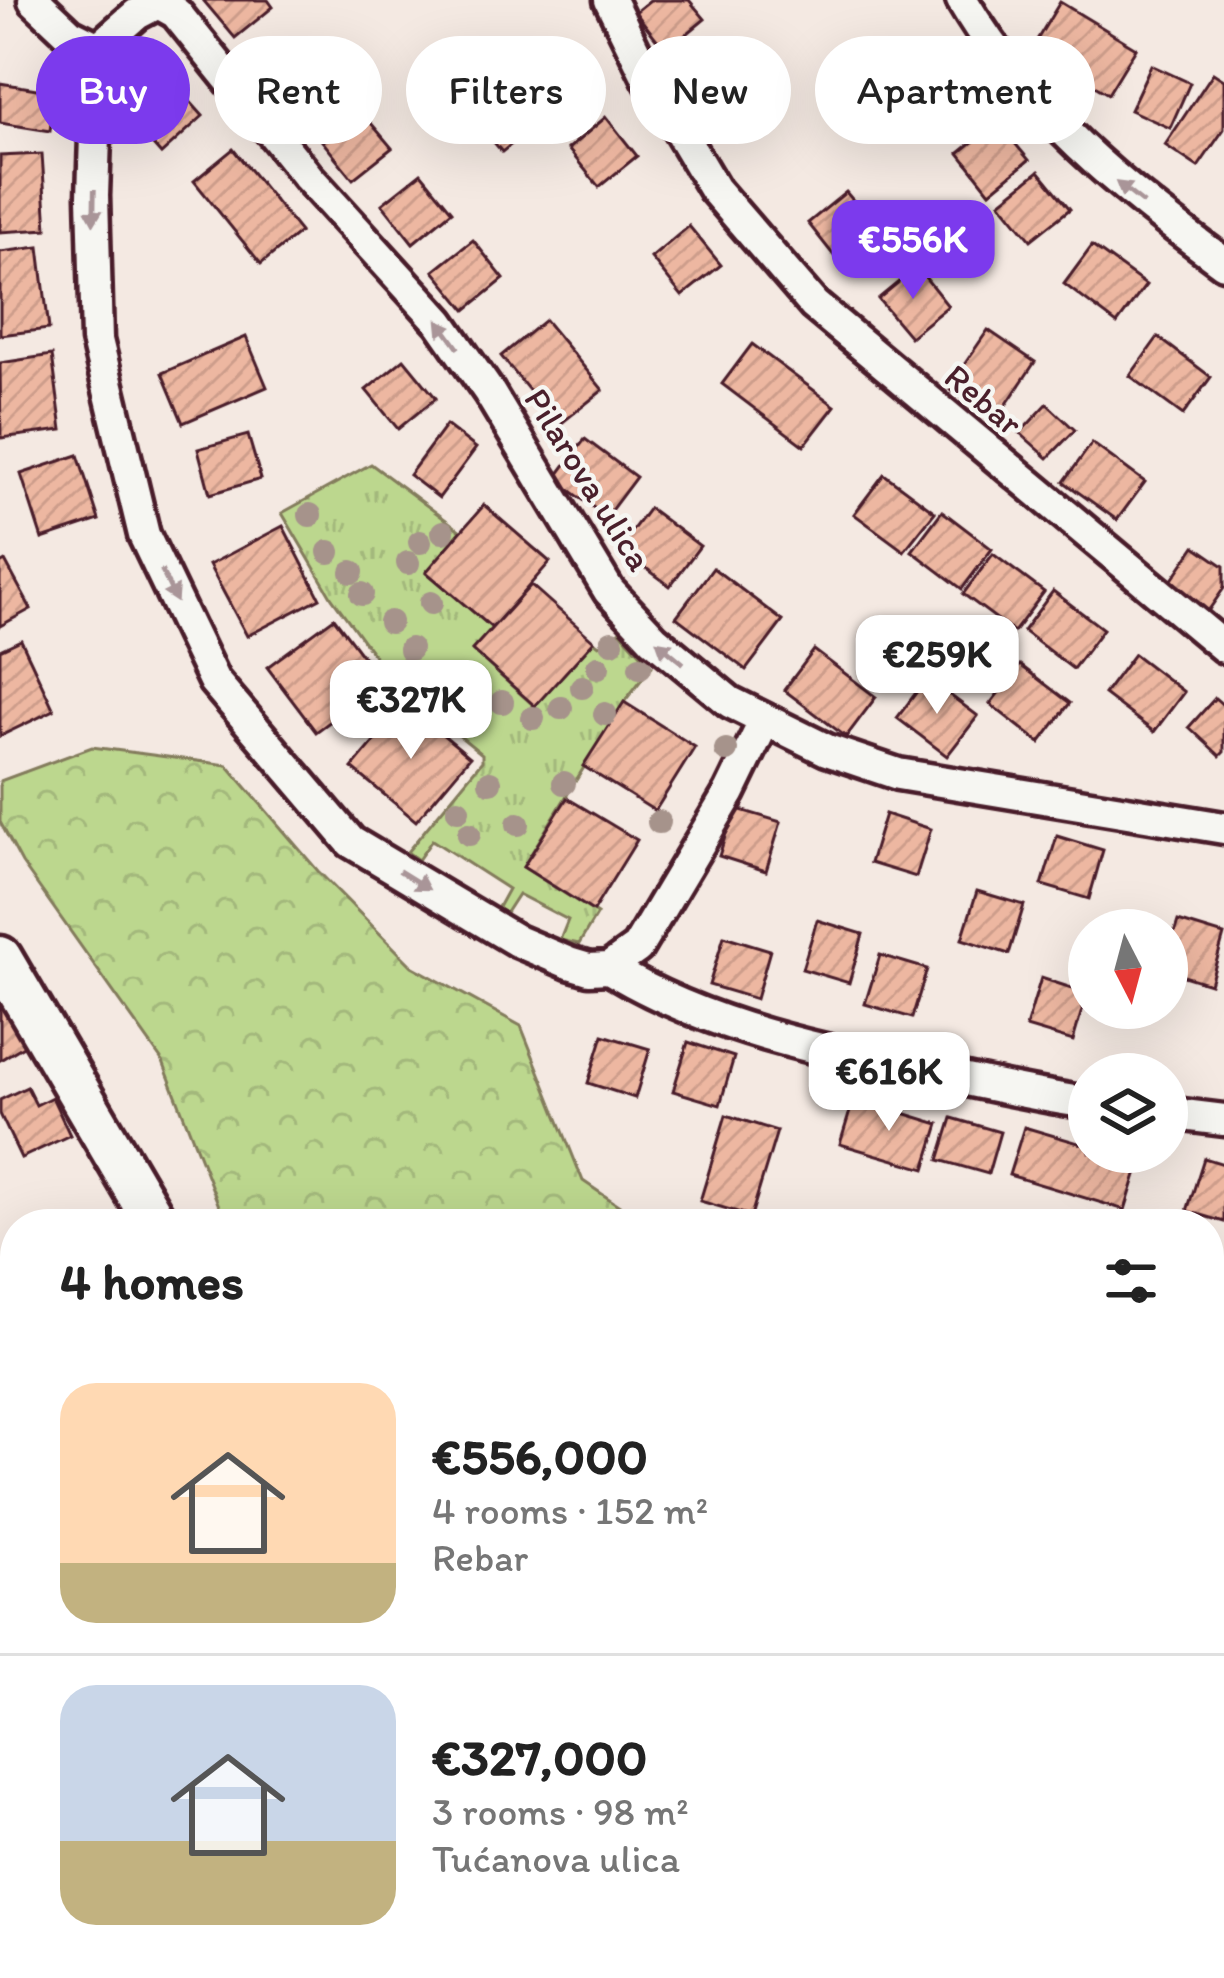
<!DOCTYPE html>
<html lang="en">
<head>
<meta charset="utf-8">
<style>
	:root { --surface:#fff; --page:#f6f6f6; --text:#222; --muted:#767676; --line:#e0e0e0; --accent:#7c3aed }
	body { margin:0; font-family:Itim,sans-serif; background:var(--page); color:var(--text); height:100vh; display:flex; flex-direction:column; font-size:45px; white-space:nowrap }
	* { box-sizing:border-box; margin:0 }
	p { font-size:39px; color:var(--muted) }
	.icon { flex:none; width:66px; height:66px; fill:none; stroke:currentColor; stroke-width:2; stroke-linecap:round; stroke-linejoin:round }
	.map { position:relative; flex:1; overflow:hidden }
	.panel { position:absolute; left:0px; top:1209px; width:1224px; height:771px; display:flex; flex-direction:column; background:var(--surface); border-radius:48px 48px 0 0; box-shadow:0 12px 48px #0002 }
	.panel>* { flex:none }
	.top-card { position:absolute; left:36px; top:36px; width:1152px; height:108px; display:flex; gap:24px }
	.needle { width:78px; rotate:174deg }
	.tools { position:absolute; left:1068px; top:909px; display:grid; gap:24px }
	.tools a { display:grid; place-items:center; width:120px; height:120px; border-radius:50%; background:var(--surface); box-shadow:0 12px 48px #0002; font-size:60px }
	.price { position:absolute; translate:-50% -102px; padding:0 27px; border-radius:24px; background:#fff; color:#222; font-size:39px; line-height:78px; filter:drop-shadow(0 3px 6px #0008) }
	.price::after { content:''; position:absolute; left:50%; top:72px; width:36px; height:27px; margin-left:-18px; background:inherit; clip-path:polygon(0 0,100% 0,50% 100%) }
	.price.selected { background:var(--accent); color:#fff }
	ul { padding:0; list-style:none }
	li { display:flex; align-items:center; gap:36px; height:300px; padding:0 60px }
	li+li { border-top:3px solid var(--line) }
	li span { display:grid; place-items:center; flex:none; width:336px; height:240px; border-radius:36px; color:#555 }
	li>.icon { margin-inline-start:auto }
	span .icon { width:144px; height:144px; fill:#fffc; stroke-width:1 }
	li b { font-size:51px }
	h2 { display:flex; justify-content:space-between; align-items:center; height:144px; padding:0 60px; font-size:51px }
	.pill { padding:0 42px; border-radius:54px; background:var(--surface); box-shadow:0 12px 48px #0002; font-size:42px; line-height:108px }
	.pill.selected { background:var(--accent); color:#fff }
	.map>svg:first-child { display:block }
	.grass { fill:url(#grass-tufts); stroke:#837b5c; stroke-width:3 }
	.forest { fill:url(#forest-crowns); stroke:#837b5c; stroke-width:3 }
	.building { fill:url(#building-hatch); stroke:#4a1f2b; stroke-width:3 }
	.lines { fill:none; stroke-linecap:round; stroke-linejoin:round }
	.street-casing { stroke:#4a1f2b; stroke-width:39 }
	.secondary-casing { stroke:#4a1f2b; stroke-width:51 }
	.street { stroke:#f6f6f2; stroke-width:30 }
	.secondary { stroke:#f6f6f2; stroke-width:42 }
	.tree { fill:#a6938b }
	.oneway { fill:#a99598 }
	.labels { text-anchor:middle; stroke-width:9; stroke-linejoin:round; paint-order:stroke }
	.street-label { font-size:36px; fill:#4a1f2b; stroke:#f6f6f2 }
</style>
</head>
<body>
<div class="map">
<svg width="1224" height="1978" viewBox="0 0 1224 1978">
	<defs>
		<pattern id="grass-tufts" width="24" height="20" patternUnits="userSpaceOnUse" patternTransform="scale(3)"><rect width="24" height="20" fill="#bcd78e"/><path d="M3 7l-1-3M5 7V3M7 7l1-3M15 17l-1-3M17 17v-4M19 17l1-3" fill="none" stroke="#a3b87b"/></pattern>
		<pattern id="forest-crowns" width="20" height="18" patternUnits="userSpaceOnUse" patternTransform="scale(3)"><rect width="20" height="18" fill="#bcd78e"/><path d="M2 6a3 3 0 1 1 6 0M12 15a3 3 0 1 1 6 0" fill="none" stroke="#a3b87b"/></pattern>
		<pattern id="building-hatch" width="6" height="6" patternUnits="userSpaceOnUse" patternTransform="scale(3)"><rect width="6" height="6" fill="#edb7a1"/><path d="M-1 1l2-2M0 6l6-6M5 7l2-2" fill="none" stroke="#cd9d8b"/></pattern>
	</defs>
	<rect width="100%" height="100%" fill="#f4e9e2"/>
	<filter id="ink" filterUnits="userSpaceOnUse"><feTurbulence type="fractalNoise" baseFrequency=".00833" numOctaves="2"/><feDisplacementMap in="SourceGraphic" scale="24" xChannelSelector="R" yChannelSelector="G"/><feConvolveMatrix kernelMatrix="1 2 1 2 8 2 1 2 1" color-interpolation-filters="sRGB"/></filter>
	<g filter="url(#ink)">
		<g class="grass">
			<path d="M371,464l90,67 -34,41 65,56 -19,23 61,55 60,-65 5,4 21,-14 32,35 -28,36 -101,165 74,47 -18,30 -19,-4 8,-20 -50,-26 -13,20 -8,-5 11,-20 -76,-49 -14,20 -11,-8 75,-91v-7l-88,-71 -62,-85 -50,-85z"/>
			<path d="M15,1706v187l-15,3v-182z"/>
		</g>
		<g class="forest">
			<path d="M92,747l135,18 91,106 94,95 109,60 62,155 63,43h-420l-63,-162 -141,-199 -22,-41v-41z"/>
			<path d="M1224,1331v342l-15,-3v-318l8,-5z"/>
			<path d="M0,1458l15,56v192l-15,8z"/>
			<path d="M15,1893v72h136l5,13h-156v-82z"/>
			<path d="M476,1965h158v13h-156z"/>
		</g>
		<g class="building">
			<path d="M203,0h65l5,7 -38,31z"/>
			<path d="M650,0h39l16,19 -39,32 -31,-39z"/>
			<path d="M1060,2l76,46 -28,46 -76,-46z"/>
			<path d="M293,44l32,38 -39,32 -31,-39z"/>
			<path d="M900,52l17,25 -47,41 -27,-19z"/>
			<path d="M755,60l32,38 -39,32 -31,-39z"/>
			<path d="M1151,65l39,18 -20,45 -40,-18z"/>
			<path d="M163,71l40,45 -42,38 -41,-46z"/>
			<path d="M1213,73l11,7v49l-26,38 -33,-22z"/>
			<path d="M0,83l55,9 -5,39 -50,-8z"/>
			<path d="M509,83l31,38 -38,31 -32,-38z"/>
			<path d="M360,110l32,38 -39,31 -31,-38z"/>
			<path d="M606,117l31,39 -38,31 -31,-38z"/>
			<path d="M997,122l32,38 -39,32 -31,-39z"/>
			<path d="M233,149l67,83 -39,32 -67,-83z"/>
			<path d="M42,154l5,75 -47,3v-76z"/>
			<path d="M1039,171l31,38 -39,31 -31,-38z"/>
			<path d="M421,173l31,38 -39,32 -31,-39z"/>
			<path d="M846,192l32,38 -39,32 -31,-39z"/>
			<path d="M689,226l32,39 -39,31 -31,-38z"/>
			<path d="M473,240l31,39 -38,31 -32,-39z"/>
			<path d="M1092,246l54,39 -29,39 -53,-40z"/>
			<path d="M39,247l10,82 -49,6v-83z"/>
			<path d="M917,267l31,39 -38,31 -32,-38z"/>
			<path d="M545,320l58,70 -45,36 -57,-70z"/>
			<path d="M988,330l47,32 -39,58 -48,-32z"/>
			<path d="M246,337l21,50 -84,36 -21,-50z"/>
			<path d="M1158,337l53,40 -28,38 -53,-39z"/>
			<path d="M752,344l83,62 -31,40 -82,-62z"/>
			<path d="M52,355l10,75 -61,8 -1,-75z"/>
			<path d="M404,359l32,39 -38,31 -32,-39z"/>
			<path d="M1047,404l28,26 -27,28 -28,-25z"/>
			<path d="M446,425l30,23 -37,50 -30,-23z"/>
			<path d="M248,435l13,44 -51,15 -12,-45z"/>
			<path d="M585,439l51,38 -30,40 -51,-38z"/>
			<path d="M1092,443l53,39 -28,38 -53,-38z"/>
			<path d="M78,455l21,65 -57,19 -21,-65z"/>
			<path d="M884,474l51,38 -31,39 -50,-37z"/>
			<path d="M484,505l66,57 -58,66 -66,-56z"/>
			<path d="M649,508l51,38 -30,40 -51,-38z"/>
			<path d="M942,511l50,38 -30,40 -50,-38z"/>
			<path d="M283,526l37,72 -73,38 -38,-71z"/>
			<path d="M1195,546l29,20v22l-18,26 -39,-27z"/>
			<path d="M993,554l51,38 -30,40 -51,-38z"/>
			<path d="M5,561l26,48 -31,17v-62z"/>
			<path d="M713,568l70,53 -37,49 -70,-53z"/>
			<path d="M531,585l63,56 -59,65 -63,-56z"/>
			<path d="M1053,591l50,38 -30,40 -50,-38z"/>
			<path d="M334,618l49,65 -67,49 -49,-65z"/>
			<path d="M21,640l33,70 -54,26v-86z"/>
			<path d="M814,650l62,47 -30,40 -62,-47z"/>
			<path d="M1134,654l50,38 -30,40 -50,-38z"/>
			<path d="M1020,665l50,38 -30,40 -50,-39z"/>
			<path d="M927,678l51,38 -31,40 -50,-38z"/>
			<path d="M1215,698l9,8v46l-4,4 -31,-29z"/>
			<path d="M624,702l71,45 -40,64 -72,-45z"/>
			<path d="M406,704l64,53 -54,64 -64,-53z"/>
			<path d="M567,798l70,42 -44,71 -70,-44z"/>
			<path d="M734,808l47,14 -15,49 -47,-15z"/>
			<path d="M885,814l46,15 -15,48 -46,-14z"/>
			<path d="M1057,836l46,14 -14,49 -47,-14z"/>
			<path d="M977,891l47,14 -15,49 -47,-15z"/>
			<path d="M817,920l46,14 -14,49 -47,-14z"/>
			<path d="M1178,921l46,14 -14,49 -43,-13v-15z"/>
			<path d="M724,936l46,14 -14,49 -47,-14z"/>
			<path d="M880,955l47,14 -15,49 -47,-14z"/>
			<path d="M1041,978l46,15 -14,48 -47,-14z"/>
			<path d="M3,998l27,44 -30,18v-60z"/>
			<path d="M603,1035l47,14 -15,49 -47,-15z"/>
			<path d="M688,1042l46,15 -14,48 -47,-14z"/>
			<path d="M27,1087l9,18 16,-8 18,38 -49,23 -21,-44v-14z"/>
			<path d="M854,1098l85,26 -14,45 -85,-25z"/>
			<path d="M726,1115l51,16 -26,85 -51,-15z"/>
			<path d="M952,1118l48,14 -12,42 -49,-14z"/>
			<path d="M1024,1127l65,19v6h19l32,10 -15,48 -116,-35z"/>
			<path d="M1204,1158l20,6v58l-37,-11z"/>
			<path d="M1209,1945l15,4v29h-41l3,-13h23z"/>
			<path d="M882,1965h56l-3,13 -57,-1z"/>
			<path d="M959,1965h55l-3,13h-56z"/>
			<path d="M1054,1965h89l-3,13h-31z"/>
		</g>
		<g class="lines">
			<defs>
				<g id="street">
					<path d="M34,0l36,34 28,14"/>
					<path d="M610,0l38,78 66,111 100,116 410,342"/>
					<path d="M962,0c67,114 158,186 262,263"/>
					<path d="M158,3l18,10 132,164 132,145 49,70 120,199 45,48 76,63 97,48 71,24 326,54"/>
					<path d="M98,48l-5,148 4,144 47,195 70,146 137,161 166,99 52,22 20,6 20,-1 28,-20 93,-156 34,-70"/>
					<path d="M98,48l39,-34 21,-11"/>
					<path d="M609,968c98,60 213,83 325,105 51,11 103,23 155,30"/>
					<path d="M1167,1113l57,7"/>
				</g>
				<g id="secondary">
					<path d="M0,958l156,266"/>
					<path d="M1209,1886l15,2"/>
					<path d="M431,1965l4,13"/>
					<path d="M683,1978l2,-13"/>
				</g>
			</defs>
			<use href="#street" class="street-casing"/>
			<use href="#secondary" class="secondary-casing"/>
			<use href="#street" class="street"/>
			<use href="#secondary" class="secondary"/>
		</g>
		<g class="tree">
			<circle cx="310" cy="515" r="12"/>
			<circle cx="443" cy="532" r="12"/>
			<circle cx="420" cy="542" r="12"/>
			<circle cx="329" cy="552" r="12"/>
			<circle cx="408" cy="563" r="12"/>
			<circle cx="352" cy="572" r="12"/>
			<circle cx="362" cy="594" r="12"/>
			<circle cx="431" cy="603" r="12"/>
			<circle cx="390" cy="622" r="12"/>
			<circle cx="612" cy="642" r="12"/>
			<circle cx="410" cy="649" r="12"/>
			<circle cx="598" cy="667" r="12"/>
			<circle cx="640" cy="667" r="12"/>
			<circle cx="402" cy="687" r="12"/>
			<circle cx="582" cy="687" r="12"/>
			<circle cx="446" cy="688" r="12"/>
			<circle cx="477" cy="695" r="12"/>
			<circle cx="502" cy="702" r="12"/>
			<circle cx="561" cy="708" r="12"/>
			<circle cx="458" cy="712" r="12"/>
			<circle cx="605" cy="714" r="12"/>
			<circle cx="533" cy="718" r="12"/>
			<circle cx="726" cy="750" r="12"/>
			<circle cx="490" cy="782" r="12"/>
			<circle cx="564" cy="783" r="12"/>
			<circle cx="458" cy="810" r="12"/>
			<circle cx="659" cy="822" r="12"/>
			<circle cx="518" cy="824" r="12"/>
			<circle cx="469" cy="834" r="12"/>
		</g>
		<defs><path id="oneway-solid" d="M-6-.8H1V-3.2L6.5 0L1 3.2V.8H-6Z" transform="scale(3)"/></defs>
		<g class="oneway">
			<use href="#oneway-solid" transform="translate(1130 193) rotate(-142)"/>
			<use href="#oneway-solid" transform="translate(94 207) rotate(91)"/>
			<use href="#oneway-solid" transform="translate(448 334) rotate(-126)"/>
			<use href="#oneway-solid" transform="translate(169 586) rotate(64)"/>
			<use href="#oneway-solid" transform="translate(670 652) rotate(-140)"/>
			<use href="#oneway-solid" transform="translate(414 880) rotate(32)"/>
		</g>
	</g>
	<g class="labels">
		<g class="street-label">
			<text transform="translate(984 399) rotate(40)" y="13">Rebar</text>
			<text transform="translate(589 479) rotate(58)" y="13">Pilarova ulica</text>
		</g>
	</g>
</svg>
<div class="tools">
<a><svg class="needle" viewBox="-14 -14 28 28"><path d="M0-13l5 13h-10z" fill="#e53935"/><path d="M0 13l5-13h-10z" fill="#767676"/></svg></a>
<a><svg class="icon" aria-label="layers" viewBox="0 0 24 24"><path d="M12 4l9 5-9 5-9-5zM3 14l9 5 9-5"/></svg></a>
</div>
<b class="price selected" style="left:913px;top:302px">€556K</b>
<b class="price" style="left:937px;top:717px">€259K</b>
<b class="price" style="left:411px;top:762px">€327K</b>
<b class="price" style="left:889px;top:1134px">€616K</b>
<div class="top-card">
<a class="pill selected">Buy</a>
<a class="pill">Rent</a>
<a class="pill">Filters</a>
<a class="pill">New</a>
<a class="pill">Apartment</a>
</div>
<section class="panel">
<h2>4 homes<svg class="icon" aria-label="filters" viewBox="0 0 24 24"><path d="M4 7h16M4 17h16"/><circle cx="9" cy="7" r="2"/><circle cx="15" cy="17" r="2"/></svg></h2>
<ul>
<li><span style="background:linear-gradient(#ffd9b3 75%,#c2b280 0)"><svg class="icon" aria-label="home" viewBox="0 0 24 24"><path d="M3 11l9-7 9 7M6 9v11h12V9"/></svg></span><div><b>€556,000</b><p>4 rooms · 152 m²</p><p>Rebar</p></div></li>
<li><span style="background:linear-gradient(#c9d6e8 65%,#c2b280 0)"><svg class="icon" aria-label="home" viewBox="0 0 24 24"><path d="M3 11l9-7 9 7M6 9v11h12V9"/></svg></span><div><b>€327,000</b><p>3 rooms · 98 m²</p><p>Tućanova ulica</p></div></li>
</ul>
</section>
</div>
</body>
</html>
